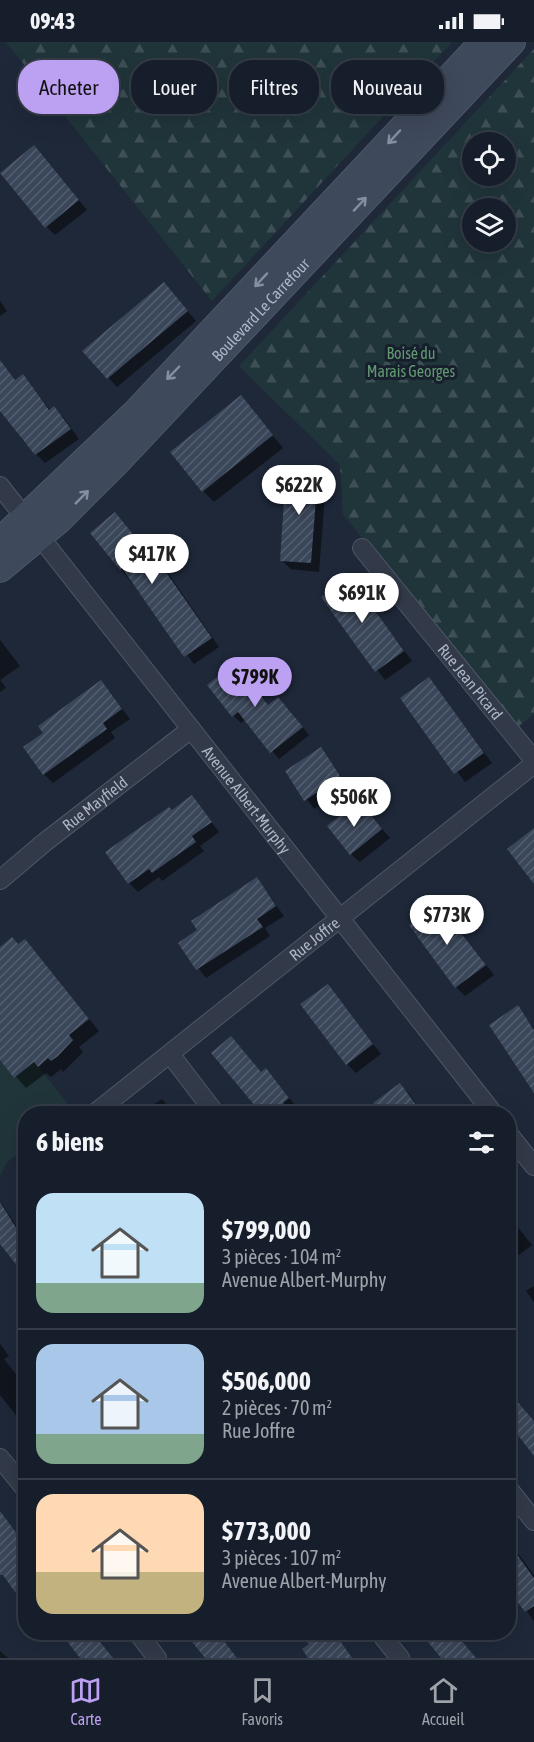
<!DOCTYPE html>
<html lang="fr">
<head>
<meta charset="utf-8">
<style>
	:root { --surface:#161e2b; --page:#1f2733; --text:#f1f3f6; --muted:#9ea2a9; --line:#353c47; --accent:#bca0f2 }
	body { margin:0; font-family:"Asap Condensed",sans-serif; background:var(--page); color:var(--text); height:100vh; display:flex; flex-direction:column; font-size:22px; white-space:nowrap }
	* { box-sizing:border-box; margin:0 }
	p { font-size:20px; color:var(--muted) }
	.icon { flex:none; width:33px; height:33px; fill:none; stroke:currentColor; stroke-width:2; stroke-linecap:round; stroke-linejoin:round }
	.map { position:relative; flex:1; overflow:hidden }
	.drawer { position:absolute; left:18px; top:1064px; width:498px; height:534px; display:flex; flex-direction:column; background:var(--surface); border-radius:24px; box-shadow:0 6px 24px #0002,0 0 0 2px var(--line) }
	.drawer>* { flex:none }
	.guide { position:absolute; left:18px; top:18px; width:498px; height:54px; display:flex; gap:12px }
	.fabs { position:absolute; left:462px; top:90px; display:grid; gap:12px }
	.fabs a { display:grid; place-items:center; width:54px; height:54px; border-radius:50%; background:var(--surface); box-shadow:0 6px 24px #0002,0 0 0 2px var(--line); font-size:30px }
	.price { position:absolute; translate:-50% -51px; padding:0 14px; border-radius:21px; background:#fff; color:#222; font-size:20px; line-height:39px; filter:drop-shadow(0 2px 3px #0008) }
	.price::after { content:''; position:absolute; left:50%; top:36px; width:18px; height:14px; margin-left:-9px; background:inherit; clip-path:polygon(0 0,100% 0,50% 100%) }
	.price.selected { background:var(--accent); color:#111 }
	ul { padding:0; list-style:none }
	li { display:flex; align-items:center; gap:18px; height:150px; padding:0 18px }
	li+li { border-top:2px solid var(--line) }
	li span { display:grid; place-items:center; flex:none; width:168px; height:120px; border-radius:18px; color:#555 }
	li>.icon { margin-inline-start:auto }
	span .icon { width:72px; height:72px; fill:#fffc; stroke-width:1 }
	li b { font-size:26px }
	h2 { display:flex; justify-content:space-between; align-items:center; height:72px; padding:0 18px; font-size:26px }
	.tag { padding:0 21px; border-radius:24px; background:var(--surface); box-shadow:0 6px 24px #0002,0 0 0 2px var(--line); font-size:21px; line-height:54px }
	.tag.selected { background:var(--accent); color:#111 }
	.status { display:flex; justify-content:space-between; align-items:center; height:42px; padding:0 30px; background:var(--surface); direction:ltr }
	.status svg { height:16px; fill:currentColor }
	.menu { display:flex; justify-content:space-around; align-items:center; height:84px; border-top:2px solid var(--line); background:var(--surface); font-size:16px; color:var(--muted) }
	.menu a { display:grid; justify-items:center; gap:3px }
	.menu .selected { color:var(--accent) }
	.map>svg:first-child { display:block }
	.green { fill:#20353a }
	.forest { fill:url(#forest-firs); fill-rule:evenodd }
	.shadow { fill:#0007 }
	.building { fill:url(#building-hatch) }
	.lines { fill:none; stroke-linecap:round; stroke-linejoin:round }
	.street-casing { stroke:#4f5767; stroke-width:20 }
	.secondary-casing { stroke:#4f5767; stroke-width:28 }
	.street { stroke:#323a49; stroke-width:18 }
	.secondary { stroke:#3f495c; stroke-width:26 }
	.oneway { stroke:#868fa1 }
	.labels { text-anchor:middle; stroke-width:6; stroke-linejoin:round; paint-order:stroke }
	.street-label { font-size:16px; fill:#acb4c6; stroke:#171f2d }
	.park-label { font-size:16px; fill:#629871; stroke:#171f2d }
</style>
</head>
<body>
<div class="status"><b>09:43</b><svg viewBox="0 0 49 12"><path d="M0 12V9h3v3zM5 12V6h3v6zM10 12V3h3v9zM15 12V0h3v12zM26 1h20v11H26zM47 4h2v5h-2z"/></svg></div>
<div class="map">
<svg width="534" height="1616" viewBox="0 0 534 1616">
	<defs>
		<pattern id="forest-firs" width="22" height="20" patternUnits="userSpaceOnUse" patternTransform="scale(1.5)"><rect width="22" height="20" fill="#20353a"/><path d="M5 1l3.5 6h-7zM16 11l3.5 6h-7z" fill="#3e5055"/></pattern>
		<pattern id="building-hatch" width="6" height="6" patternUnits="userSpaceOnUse" patternTransform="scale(1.5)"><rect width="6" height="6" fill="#3a4659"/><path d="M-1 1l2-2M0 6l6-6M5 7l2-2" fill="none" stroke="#545e6f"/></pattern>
	</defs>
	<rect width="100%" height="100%" fill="#1e2839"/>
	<path class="green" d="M0,1018l14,17 20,-15 39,48 -4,3h-43l-1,34 -18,15 -7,14z"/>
	<g class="forest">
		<path d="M6,0h446l-240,259z"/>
		<path d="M534,7v665l-19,15 -172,-215 -3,-49 -101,-99zM472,100h34v34h-34zM472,166h34v34h-34z"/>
	</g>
	<g class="shadow">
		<path d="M42,114l45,54 -32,25 -9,-9z"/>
		<path d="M172,251l24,28 -79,66 -33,-36z"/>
		<path d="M0,259l7,10 -7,5z"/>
		<path d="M4,325l12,14 7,-5 27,34 4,-2 9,9 16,22 -34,24 -22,-22 -23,-33v-38z"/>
		<path d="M241,355l42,51 -69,54 -11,-11z"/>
		<path d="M317,432l9,9 -7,89 -28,-3 -10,-9z"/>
		<path d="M115,472l53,59 51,74 -25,17 -73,-95z"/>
		<path d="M350,536l62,83 -27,19 -62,-83z"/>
		<path d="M0,598l20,26 -20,14 6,8 -6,4z"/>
		<path d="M235,623l34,41h17l23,29 -30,24 -33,-40 -5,4 -7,-7 -25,-31z"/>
		<path d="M429,637l63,84 -27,19 -63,-83z"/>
		<path d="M101,640l29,37 -19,13 4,6 -62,45 -9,-9 1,-41z"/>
		<path d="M321,707l28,37 -35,23 -27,-37z"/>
		<path d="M192,755l27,35 -19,14 4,5 -42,30 -3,-4 -21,15 -9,-9 43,-71z"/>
		<path d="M359,760l31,36 -30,24 -9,-8z"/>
		<path d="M257,837l27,37 -19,12 5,8 -64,42 -26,-35 19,-12z"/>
		<path d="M447,872l47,61 -29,21 -9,-9z"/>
		<path d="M24,899l75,90 -20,16 4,5 -20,20 -2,-3 -10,8 -5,-4 -20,15 -26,-30v-109l19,-4z"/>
		<path d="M327,944l54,68 -25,19 -9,-9z"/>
		<path d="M517,965l17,21v62z"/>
		<path d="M262,1031l10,3 23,29 -7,5 3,3h-28z"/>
		<path d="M400,1043l9,9 14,19h-41z"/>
		<path d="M162,1057l11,14h-32z"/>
		<path d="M0,1159l19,29 -19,11z"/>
		<path d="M508,1173l24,30 -24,18z"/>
		<path d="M534,1244v16l-8,-11z"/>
		<path d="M0,1302l9,12 -5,3 22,28v41l-26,-33z"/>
		<path d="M0,1473l26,30v49l-4,3 -5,-6z"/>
		<path d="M508,1498l26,35v46l-26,-35z"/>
		<path d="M0,1609l8,7h-8z"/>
	</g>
	<g class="building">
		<path d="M34,103l45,55 -34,28 -45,-55z"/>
		<path d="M164,240l24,29 -81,68 -25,-28z"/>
		<path d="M0,318l15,20 8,-6 26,36 5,-4 17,23 -36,26 -35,-44z"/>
		<path d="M241,353l32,40 -71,57 -32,-40z"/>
		<path d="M286,428l32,3 -7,90 -31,-2z"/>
		<path d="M115,470l42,52 2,-2 53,76 -28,19 -62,-89 -2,2 -30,-37z"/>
		<path d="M350,534l54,75 -29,21 -54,-75z"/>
		<path d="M235,621l33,42 10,-8 25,30 -33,26 -32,-41 -6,5 -25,-32z"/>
		<path d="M429,635l55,76 -30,21 -54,-76z"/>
		<path d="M101,638l21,29 -19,14 4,6 -64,46 -20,-28 20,-14 -5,-7z"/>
		<path d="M321,705l20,30 -37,24 -19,-30z"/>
		<path d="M192,753l20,27 -20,14 4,6 -44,31 -3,-4 -21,15 -23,-32 64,-45 3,3z"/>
		<path d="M359,758l23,29 -32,26 -23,-29z"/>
		<path d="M534,786v56l-27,-35z"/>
		<path d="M257,835l19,29 -19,13 6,8 -67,43 -18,-27 19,-13 -6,-9z"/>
		<path d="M438,861l48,62 -31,23 -46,-63z"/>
		<path d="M12,895l6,7 7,-5 64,80 -20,16 4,5 -15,16 -7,5 -3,-3 -10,9 -4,-5 -20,16 -14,-18v-113z"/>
		<path d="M328,942l45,60 -27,21 -46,-61z"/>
		<path d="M518,963l16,25v63l-45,-68z"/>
		<path d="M231,994l30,36 5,-4 23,30 -6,5 8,10h-30l-50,-60z"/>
		<path d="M400,1041l22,30h-42l-7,-10z"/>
		<path d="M0,1160l17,27 9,-6v54l-26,-33z"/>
		<path d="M508,1349l26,30v35l-17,-22 -9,7z"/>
		<path d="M0,1469l26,35v38l-11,8 -12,-17h-3z"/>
		<path d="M508,1500l26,36v28l-9,6 -17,-23z"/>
		<path d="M60,1590h32l21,26h-33z"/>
		<path d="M184,1590h33l20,26h-32z"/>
		<path d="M300,1590h34l18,26h-44l-6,-9 7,-5z"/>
		<path d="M420,1590h34l22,26h-35z"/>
	</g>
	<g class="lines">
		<defs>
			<g id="street">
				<path id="s1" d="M0,444l493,627"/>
				<path id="s2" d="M362,506l172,212"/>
				<path id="s3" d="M0,838l45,-38 146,-113"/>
				<path d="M170,1012l45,59"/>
				<path id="s4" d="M95,1071l439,-349"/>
				<path d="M508,1091l26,33"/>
				<path d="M0,1416l26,32"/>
				<path d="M508,1446l26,33"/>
				<path d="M137,1590l20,26"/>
				<path d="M379,1590l21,26"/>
			</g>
			<g id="secondary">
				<path d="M0,499l134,-127 349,-372"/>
				<path id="s5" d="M0,527l58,-48 63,-63 391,-416"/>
			</g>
		</defs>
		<use href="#street" class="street-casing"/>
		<use href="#secondary" class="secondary-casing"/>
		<use href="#street" class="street"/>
		<use href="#secondary" class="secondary"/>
	</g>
	<defs><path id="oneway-shaft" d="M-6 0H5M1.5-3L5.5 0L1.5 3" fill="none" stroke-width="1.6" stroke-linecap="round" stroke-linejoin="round" transform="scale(1.5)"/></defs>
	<g class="oneway">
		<use href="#oneway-shaft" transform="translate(394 95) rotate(133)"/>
		<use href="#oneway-shaft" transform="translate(360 162) rotate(-47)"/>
		<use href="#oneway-shaft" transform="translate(261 238) rotate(133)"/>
		<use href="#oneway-shaft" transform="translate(173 331) rotate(134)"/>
		<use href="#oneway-shaft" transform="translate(82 455) rotate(-45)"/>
	</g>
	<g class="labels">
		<g class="street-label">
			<text dy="6" stroke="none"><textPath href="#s5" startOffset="368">Boulevard Le Carrefour</textPath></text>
			<text dy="6" stroke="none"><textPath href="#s2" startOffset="172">Rue Jean Picard</textPath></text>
			<text dy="6" stroke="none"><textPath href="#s1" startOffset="399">Avenue Albert-Murphy</textPath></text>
			<text dy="6" stroke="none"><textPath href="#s3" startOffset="122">Rue Mayfield</textPath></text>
			<text dy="6" stroke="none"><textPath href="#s4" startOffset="280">Rue Joffre</textPath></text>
		</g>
		<g class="park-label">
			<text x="411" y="317">Boisé du<tspan x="411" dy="18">Marais Georges</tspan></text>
		</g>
	</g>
</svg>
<div class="fabs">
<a><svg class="icon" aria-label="locate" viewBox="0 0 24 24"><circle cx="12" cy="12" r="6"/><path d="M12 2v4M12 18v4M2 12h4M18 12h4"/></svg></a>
<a><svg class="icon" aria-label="layers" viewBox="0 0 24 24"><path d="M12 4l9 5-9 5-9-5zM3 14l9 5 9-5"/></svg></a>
</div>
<b class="price" style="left:299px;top:474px">$622K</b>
<b class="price" style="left:152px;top:543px">$417K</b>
<b class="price" style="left:362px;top:582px">$691K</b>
<b class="price selected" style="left:255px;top:666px">$799K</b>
<b class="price" style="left:354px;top:786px">$506K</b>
<b class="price" style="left:447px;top:904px">$773K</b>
<div class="guide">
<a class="tag selected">Acheter</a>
<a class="tag">Louer</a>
<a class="tag">Filtres</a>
<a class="tag">Nouveau</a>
</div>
<section class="drawer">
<h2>6 biens<svg class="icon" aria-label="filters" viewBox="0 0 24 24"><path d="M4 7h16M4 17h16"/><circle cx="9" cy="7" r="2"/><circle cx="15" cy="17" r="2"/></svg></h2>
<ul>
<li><span style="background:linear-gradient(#bfe0f5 75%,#7fa58c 0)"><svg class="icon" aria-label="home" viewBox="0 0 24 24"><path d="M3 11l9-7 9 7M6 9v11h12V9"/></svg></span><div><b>$799,000</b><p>3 pièces · 104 m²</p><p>Avenue Albert-Murphy</p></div></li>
<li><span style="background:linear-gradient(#a9c7e8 75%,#7fa58c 0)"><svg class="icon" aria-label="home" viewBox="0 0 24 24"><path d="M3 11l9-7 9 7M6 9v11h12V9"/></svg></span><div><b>$506,000</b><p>2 pièces · 70 m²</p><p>Rue Joffre</p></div></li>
<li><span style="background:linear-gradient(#ffd9b3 65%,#c2b280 0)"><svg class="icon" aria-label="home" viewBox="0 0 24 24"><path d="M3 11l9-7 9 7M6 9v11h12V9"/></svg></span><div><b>$773,000</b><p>3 pièces · 107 m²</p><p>Avenue Albert-Murphy</p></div></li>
</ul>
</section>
</div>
<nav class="menu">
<a class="selected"><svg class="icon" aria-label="map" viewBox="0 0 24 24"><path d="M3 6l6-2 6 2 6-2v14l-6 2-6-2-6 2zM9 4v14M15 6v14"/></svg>Carte</a>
<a><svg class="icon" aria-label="saved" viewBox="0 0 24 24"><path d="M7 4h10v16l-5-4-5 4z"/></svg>Favoris</a>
<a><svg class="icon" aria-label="home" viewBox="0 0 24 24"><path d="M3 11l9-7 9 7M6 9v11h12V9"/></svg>Accueil</a>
</nav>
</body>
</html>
